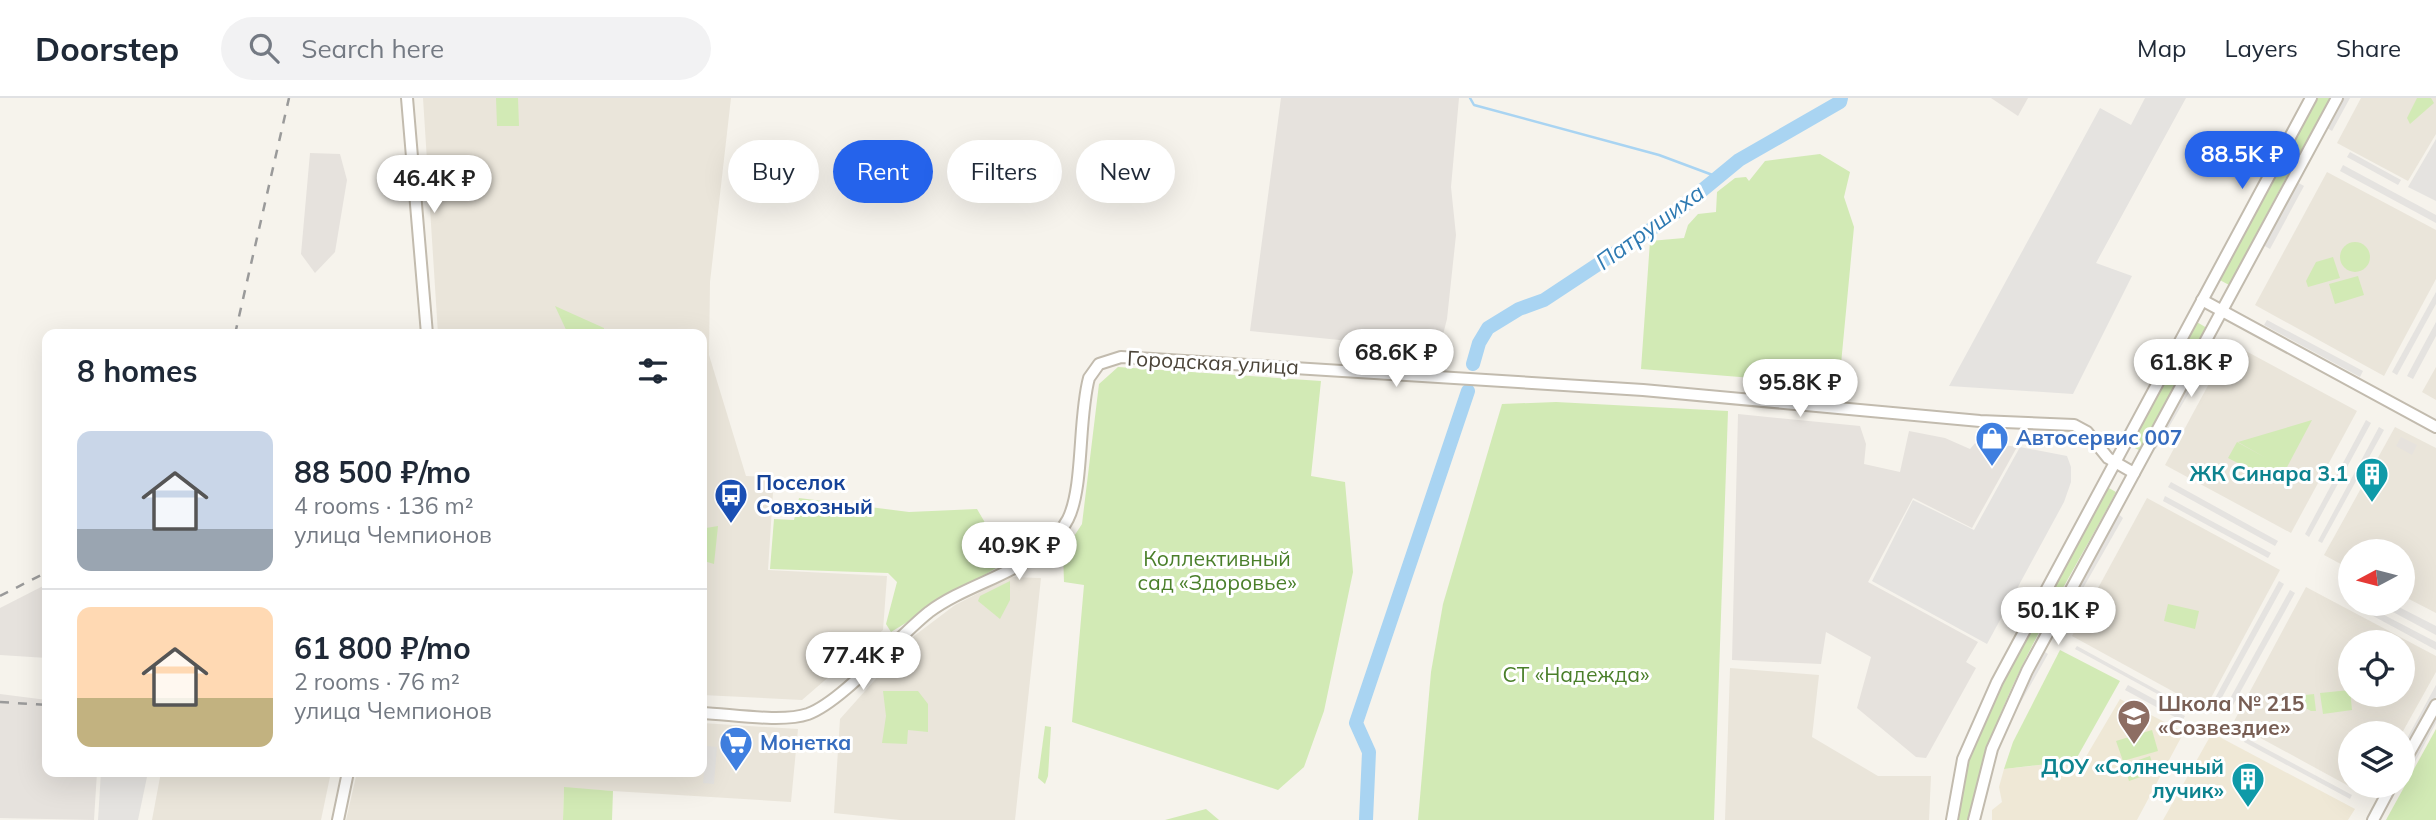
<!DOCTYPE html>
<html lang="en">
<head>
<meta charset="utf-8">
<style>
	:root { --surface:#fff; --page:#f2f2f3; --text:#1f2937; --muted:#747a83; --line:#e0e1e3; --accent:#2563eb }
	body { margin:0; font-family:Mulish,sans-serif; background:var(--page); color:var(--text); height:100vh; display:flex; flex-direction:column; font-size:26px; white-space:nowrap }
	* { box-sizing:border-box; margin:0 }
	p { font-size:23px; color:var(--muted) }
	.icon { flex:none; width:38px; height:38px; fill:none; stroke:currentColor; stroke-width:2; stroke-linecap:round; stroke-linejoin:round }
	.map { position:relative; flex:1; overflow:hidden }
	.panel { position:absolute; left:42px; top:231px; width:665px; height:448px; display:flex; flex-direction:column; background:var(--surface); border-radius:14px; box-shadow:0 7px 28px #0002 }
	.panel>* { flex:none }
	.top-card { position:absolute; left:728px; top:42px; width:665px; height:63px; display:flex; gap:14px }
	.needle { width:46px; rotate:263deg }
	.fabs { position:absolute; left:2338px; top:441px; display:grid; gap:14px }
	.fabs a { display:grid; place-items:center; width:77px; height:77px; border-radius:50%; background:var(--surface); box-shadow:0 7px 28px #0002; font-size:35px }
	.price { position:absolute; translate:-50% -60px; padding:0 16px; border-radius:24px; background:#fff; color:#222; font-size:23px; line-height:46px; filter:drop-shadow(0 2px 4px #0008) }
	.price::after { content:''; position:absolute; left:50%; top:42px; width:21px; height:16px; margin-left:-10px; background:inherit; clip-path:polygon(0 0,100% 0,50% 100%) }
	.price.active { background:var(--accent); color:#fff }
	ul { padding:0; list-style:none }
	li { display:flex; align-items:center; gap:21px; height:175px; padding:0 35px }
	li+li { border-top:2px solid var(--line) }
	li span { display:grid; place-items:center; flex:none; width:196px; height:140px; border-radius:14px; color:#555 }
	li>.icon { margin-inline-start:auto }
	span .icon { width:84px; height:84px; fill:#fffc; stroke-width:1 }
	li b { font-size:30px }
	h2 { display:flex; justify-content:space-between; align-items:center; height:84px; padding:0 35px; font-size:30px }
	.pill { padding:0 24px; border-radius:32px; background:var(--surface); box-shadow:0 7px 28px #0002; font-size:24px; line-height:63px }
	.pill.active { background:var(--accent); color:#fff }
	header { display:flex; align-items:center; gap:42px; box-sizing:border-box; height:98px; padding:0 35px; background:var(--surface); border-bottom:2px solid var(--line) }
	header strong { font-size:33px }
	nav { display:flex; gap:38px; margin-inline-start:auto; font-size:24px }
	.search { width:490px; height:63px; background:var(--page); display:flex; align-items:center; gap:18px; box-sizing:border-box; padding:0 24px; border-radius:38px; color:var(--muted); font-size:26px }
	.map>svg:first-child { display:block }
	.residential { fill:#eae5da; fill-rule:evenodd }
	.industrial { fill:#e6e2dd }
	.education { fill:#efe8d6 }
	.green { fill:#d2eab5 }
	.parking { fill:#e5e3e0 }
	.lines { fill:none; stroke-linecap:round; stroke-linejoin:round }
	.stream { stroke:#a9d4f2; stroke-width:2.5 }
	.river { stroke:#a9d4f2; stroke-width:14 }
	.minor-casing { stroke:#c2bbae; stroke-width:14 }
	.minor { stroke:#fff; stroke-width:10 }
	.rail { stroke:#9a9a9a; stroke-width:2.5; stroke-dasharray:9 9; stroke-linecap:butt }
	.labels { text-anchor:middle; stroke-width:6; stroke-linejoin:round; paint-order:stroke }
	.street-label { font-size:21px; fill:#4b4439; stroke:#fff }
	.shop-label { font-size:21px; font-weight:bold; fill:#366cbe; stroke:#fff; text-anchor:start }
	.culture-label { font-size:21px; font-weight:bold; fill:#0d838f; stroke:#fff; text-anchor:end }
	.transit-label { font-size:21px; font-weight:bold; fill:#164399; stroke:#fff; text-anchor:start }
	.park-label { font-size:21px; fill:#4a7f2a; stroke:#fff }
	.education-label { font-size:21px; font-weight:bold; fill:#785e54; stroke:#fff; text-anchor:start }
	.water-label { font-size:23px; font-style:italic; fill:#2e7ab2; stroke:#fff }
</style>
</head>
<body>
<header>
<strong>Doorstep</strong>
<div class="search"><svg class="icon" aria-label="search" viewBox="0 0 24 24"><circle cx="10" cy="10" r="6"/><path d="M15 15l6 6"/></svg>Search here</div>
<nav><a>Map</a><a>Layers</a><a>Share</a></nav>
</header>
<div class="map">
<svg width="2436" height="722" viewBox="0 0 2436 722">
	<rect width="100%" height="100%" fill="#f6f3ec"/>
	<g class="residential">
		<path d="M423,0h308l-21,184 -1,73 37,121 28,1 -6,93 119,6 -4,54 -81,70 -100,-5v-361h-264z"/>
		<path d="M2361,0h75v36l-28,47 -71,-38z"/>
		<path d="M2327,74l109,58v49l-52,97 -129,-71z"/>
		<path d="M2231,245l126,68 -66,122 -126,-68z"/>
		<path d="M2436,269v33l-14,-8z"/>
		<path d="M2395,329l41,21v165l-33,-17v-45h-53v18l-26,-14z"/>
		<path d="M2147,400l133,72 -75,139 -133,-73z"/>
		<path d="M1010,479l31,1 -26,242h-115l-66,-7 6,-94 74,-83 41,-31z"/>
		<path d="M2306,489l130,69v16l-34,61h-52v53h23l-6,10 -134,-73zM2350,544h53v53h-53z"/>
		<path d="M1730,570l89,7 -7,62 66,39h53l-2,44h-204z"/>
		<path d="M702,625l96,6 -7,73 -227,-14 -1,32h-217l11,-48h345z"/>
		<path d="M161,674h170l-10,48h-169z"/>
	</g>
	<g class="industrial">
		<path d="M1281,0h178l-8,89 5,48 -9,84 -8,31 -189,-19z"/>
		<path d="M1991,0h37l-10,18z"/>
		<path d="M310,55l30,1 7,26 -12,72 -20,21 -14,-19z"/>
		<path d="M1738,316l122,12 6,18 -2,20 36,8 9,-41 36,7 25,11 7,-8 40,6 -45,81 -59,-30 -45,84 110,60 -12,20 10,6 -50,90 -10,-1 -59,-49 14,-51 -45,-25 -5,32 -89,-4z"/>
		<path d="M2401,339l16,8 -5,10 -16,-9z"/>
		<path d="M47,486v74l-47,-3v-47z"/>
		<path d="M0,596l47,6v72h50l-3,48 -94,-2z"/>
	</g>
	<g class="education">
		<path d="M2120,601l64,33 -47,88h-145v-10l10,-8 -3,-15 5,-18 80,-9z"/>
		<path d="M2212,635l143,76 -7,11h-185z"/>
	</g>
	<g class="green">
		<path d="M496,0h22l1,28h-22z"/>
		<path d="M2316,0h14l-31,56 -10,-6z"/>
		<path d="M2417,0h14l3,5 -24,21 -3,-6z"/>
		<path d="M2286,55l10,6 -67,126 -11,-6z"/>
		<path d="M1820,56l30,18 -6,25 10,30 -15,158 -198,-16 9,-128 34,-3 4,-13 10,-11 18,-2 1,-20 18,-14 11,-1 3,4 16,-20z"/>
		<circle cx="2355" cy="159" r="15"/>
		<path d="M2333,159l7,21 -32,9 -2,-6 10,-19z"/>
		<path d="M2358,178l6,19 -29,9 -6,-20z"/>
		<path d="M555,208l49,22v6h-36z"/>
		<path d="M2195,223l12,7 -68,122 -11,-5z"/>
		<path d="M1118,269l203,14 -10,95 34,6 8,90 -29,139 -20,56 -26,23 -206,-68 12,-137 -20,-3 -1,-29 19,-29 17,-140z"/>
		<path d="M1556,304l172,9 -14,409h-296l13,-148 12,-68 59,-200z"/>
		<path d="M2312,322l-34,64 -50,-26 9,-16 29,16 -28,-16z"/>
		<path d="M2105,388l11,6c-55,104 -127,211 -147,328h-12l14,-70 21,-48z"/>
		<path d="M799,400l110,14 68,-3 24,41 -5,18 -105,64 -5,-8 11,-42 -9,-9 -118,-4 4,-50 20,1z"/>
		<path d="M718,428l-4,38 -10,-3 2,-33z"/>
		<path d="M1010,483v19l-10,19 -22,-18 2,-5z"/>
		<path d="M2168,506l31,7 -4,18 -31,-8z"/>
		<path d="M2060,552l60,31 -45,80 -71,8 9,-27z"/>
		<path d="M2350,592l2,20 -29,4 -3,-21z"/>
		<path d="M883,593h35l10,13v28l-20,-2 -1,14 -25,-1 4,-27z"/>
		<path d="M2314,596l2,17h-5l-17,-9 3,-6z"/>
		<path d="M1045,628l6,1 -3,49 -3,8 -7,-6z"/>
		<path d="M2436,631v91h-50z"/>
		<path d="M2152,632l6,21 -35,10 -7,-20z"/>
		<path d="M2150,658l5,16 -26,9 -5,-16z"/>
		<path d="M564,689l49,4 -1,29h-49z"/>
		<path d="M1206,711l13,11h-54z"/>
	</g>
	<g class="parking">
		<path d="M2145,0h41l-90,165 36,13 -59,118 -124,-8 151,-278 31,17z"/>
		<path d="M2343,0h7l-18,33 -5,-3z"/>
		<path d="M2436,41v62l-28,-14z"/>
		<path d="M2350,54l51,28 -3,5 -51,-28z"/>
		<path d="M2343,67l93,50v8l-96,-52z"/>
		<path d="M2297,84l7,4 -34,63 -7,-4z"/>
		<path d="M2436,194v12l-39,71 -5,-3z"/>
		<path d="M2267,222l96,51 -3,6 -96,-52z"/>
		<path d="M2436,224v14l-23,43 -6,-3z"/>
		<path d="M2213,242l1,10 -58,99 -8,2z"/>
		<path d="M2366,322l5,3 -62,114 -4,-3z"/>
		<path d="M2379,329l5,3 -62,113 -4,-2z"/>
		<path d="M2020,349l47,9 4,11v15l-7,20 -77,142 -115,-63 41,-81 61,30z"/>
		<path d="M2171,384l107,59 -3,5 -107,-59z"/>
		<path d="M2165,398l106,57 -3,5 -105,-57z"/>
		<path d="M2117,415l6,5 -61,107h-5z"/>
		<path d="M2279,483l5,3 -64,117 -5,-3z"/>
		<path d="M2290,492l5,3 -63,114 -5,-3z"/>
		<path d="M2351,506h12l73,38v8z"/>
		<path d="M2378,506h15l43,22v9z"/>
		<path d="M2077,548l109,60 -1,3 -110,-60z"/>
		<path d="M2045,554l3,2 -31,55 -2,-2z"/>
		<path d="M2128,587l57,31 -3,5 -57,-31z"/>
		<path d="M2436,587v12l-33,60v-11z"/>
		<path d="M2436,614v11l-33,61v-11z"/>
		<path d="M2246,640l106,57 -2,4 -106,-57z"/>
		<path d="M706,648l11,1 -3,37 -11,-1z"/>
		<path d="M101,674h47l-10,48h-40z"/>
	</g>
	<g class="lines">
		<path class="stream" d="M1470,0l4,7 185,50 59,22"/>
		<g class="river">
			<path d="M1473,266l6,-21 9,-15 31,-19 25,-9 127,-84 68,-56 101,-58 1,-4"/>
			<path d="M1366,722l3,-68 -13,-29 112,-332"/>
		</g>
		<defs>
			<g id="minor">
				<path d="M407,0l20,236"/>
				<path d="M2202,202l234,127"/>
				<path d="M702,615c28,1 80,10 106,1 35,-13 88,-76 121,-102 44,-33 112,-41 139,-93 16,-32 10,-101 21,-141l10,-14 22,-7 522,33 337,31 94,4 13,7 21,26 26,15"/>
				<path d="M2403,666l33,-59"/>
				<path d="M338,722l10,-48"/>
				<path d="M1952,722l11,-61 34,-77 314,-584"/>
				<path d="M1974,722l18,-71 35,-78 310,-573"/>
				<path d="M2373,722l18,-34"/>
			</g>
		</defs>
		<use href="#minor" class="minor-casing"/>
		<use href="#minor" class="minor"/>
		<g class="rail">
			<path d="M235,236l54,-236"/>
			<path d="M0,498l47,-24"/>
			<path d="M0,604l47,3"/>
		</g>
	</g>
	<defs>
		<symbol id="shop-pin" viewBox="-11 -11 22 30"><path d="M0 17L-7.5 6A9.5 9.5 0 1 1 7.5 6Z" fill="#3f7fe0" stroke="#fff"/><path d="M-5-2.5h2.3a2.7 3.5 0 0 1 5.4 0H5L5.5 6h-11ZM-1.5-2.5h3a1.5 2.3 0 0 0-3 0Z" fill="#fff"/></symbol>
		<symbol id="building-pin" viewBox="-11 -11 22 30"><path d="M0 17L-7.5 6A9.5 9.5 0 1 1 7.5 6Z" fill="#0f9aa8" stroke="#fff"/><path d="M-4-6H4V6H1V3H-1V6H-4ZM-2.5-4.3h1.7v1.8h-1.7ZM.8-4.3h1.7v1.8H.8ZM-2.5-1h1.7V.8h-1.7ZM.8-1h1.7V.8H.8Z" fill="#fff"/></symbol>
		<symbol id="bus-pin" viewBox="-11 -11 22 30"><path d="M0 17L-7.5 6A9.5 9.5 0 1 1 7.5 6Z" fill="#1a4fb4" stroke="#fff"/><path d="M-5-6H5V4H4V6H2V4H-2V6H-4V4H-5ZM-3.5-4V0h7V-4ZM-3.5 1.2v1.5H-2V1.2ZM2 1.2v1.5H3.5V1.2Z" fill="#fff"/></symbol>
		<symbol id="school-pin" viewBox="-11 -11 22 30"><path d="M0 17L-7.5 6A9.5 9.5 0 1 1 7.5 6Z" fill="#8d6e63" stroke="#fff"/><path d="M0-5L7-2L0 1L-7-2ZM-4 1L0 2.5L4 1V4Q0 6-4 4Z" fill="#fff"/></symbol>
		<symbol id="supermarket-pin" viewBox="-11 -11 22 30"><path d="M0 17L-7.5 6A9.5 9.5 0 1 1 7.5 6Z" fill="#3f7fe0" stroke="#fff"/><path d="M-6-5.5h2.5l.6 2H6L4.5 2H-2.5L-4.4-4H-6ZM-1.5 3.2a1.3 1.3 0 1 0 .1 0ZM3 3.2a1.3 1.3 0 1 0 .1 0Z" fill="#fff"/></symbol>
	</defs>
	<g fill-rule="evenodd">
		<use href="#shop-pin" x="1973" y="321" width="38" height="52"/>
		<use href="#building-pin" x="2353" y="357" width="38" height="52"/>
		<use href="#bus-pin" x="712" y="378" width="38" height="52"/>
		<use href="#school-pin" x="2115" y="599" width="38" height="52"/>
		<use href="#supermarket-pin" x="717" y="626" width="38" height="52"/>
		<use href="#building-pin" x="2229" y="662" width="38" height="52"/>
	</g>
	<g class="labels">
		<g class="street-label">
			<text transform="translate(1213 265) rotate(3)" y="7">Городская улица</text>
		</g>
		<g class="shop-label">
			<text x="2016" y="347">Автосервис 007</text>
			<text x="760" y="652">Монетка</text>
		</g>
		<g class="culture-label">
			<text x="2348" y="383">ЖК Синара 3.1</text>
			<text x="2224" y="676">ДОУ «Солнечный<tspan x="2224" dy="24">лучик»</tspan></text>
		</g>
		<g class="transit-label">
			<text x="756" y="392">Поселок<tspan x="756" dy="24">Совхозный</tspan></text>
		</g>
		<g class="park-label">
			<text x="1217" y="468">Коллективный<tspan x="1217" dy="24">сад «Здоровье»</tspan></text>
			<text x="1576" y="584">СТ «Надежда»</text>
		</g>
		<g class="education-label">
			<text x="2158" y="613">Школа № 215<tspan x="2158" dy="24">«Созвездие»</tspan></text>
		</g>
		<g class="water-label">
			<text transform="translate(1650 129) rotate(-36)" y="8">Патрушиха</text>
		</g>
	</g>
</svg>
<div class="fabs">
<a><svg class="needle" viewBox="-14 -14 28 28"><path d="M0-13l5 13h-10z" fill="#e53935"/><path d="M0 13l5-13h-10z" fill="#747a83"/></svg></a>
<a><svg class="icon" aria-label="locate" viewBox="0 0 24 24"><circle cx="12" cy="12" r="6"/><path d="M12 2v4M12 18v4M2 12h4M18 12h4"/></svg></a>
<a><svg class="icon" aria-label="layers" viewBox="0 0 24 24"><path d="M12 4l9 5-9 5-9-5zM3 14l9 5 9-5"/></svg></a>
</div>
<b class="price active" style="left:2242px;top:93px">88.5K ₽</b>
<b class="price" style="left:434px;top:117px">46.4K ₽</b>
<b class="price" style="left:1396px;top:291px">68.6K ₽</b>
<b class="price" style="left:2191px;top:301px">61.8K ₽</b>
<b class="price" style="left:1800px;top:321px">95.8K ₽</b>
<b class="price" style="left:1019px;top:484px">40.9K ₽</b>
<b class="price" style="left:2058px;top:549px">50.1K ₽</b>
<b class="price" style="left:863px;top:594px">77.4K ₽</b>
<div class="top-card">
<a class="pill">Buy</a>
<a class="pill active">Rent</a>
<a class="pill">Filters</a>
<a class="pill">New</a>
</div>
<section class="panel">
<h2>8 homes<svg class="icon" aria-label="filters" viewBox="0 0 24 24"><path d="M4 7h16M4 17h16"/><circle cx="9" cy="7" r="2"/><circle cx="15" cy="17" r="2"/></svg></h2>
<ul>
<li><span style="background:linear-gradient(#c9d6e8 70%,#9aa5b1 0)"><svg class="icon" aria-label="home" viewBox="0 0 24 24"><path d="M3 11l9-7 9 7M6 9v11h12V9"/></svg></span><div><b>88 500 ₽/mo</b><p>4 rooms · 136 m²</p><p>улица Чемпионов</p></div></li>
<li><span style="background:linear-gradient(#ffd9b3 65%,#c2b280 0)"><svg class="icon" aria-label="home" viewBox="0 0 24 24"><path d="M3 11l9-7 9 7M6 9v11h12V9"/></svg></span><div><b>61 800 ₽/mo</b><p>2 rooms · 76 m²</p><p>улица Чемпионов</p></div></li>
</ul>
</section>
</div>
</body>
</html>
